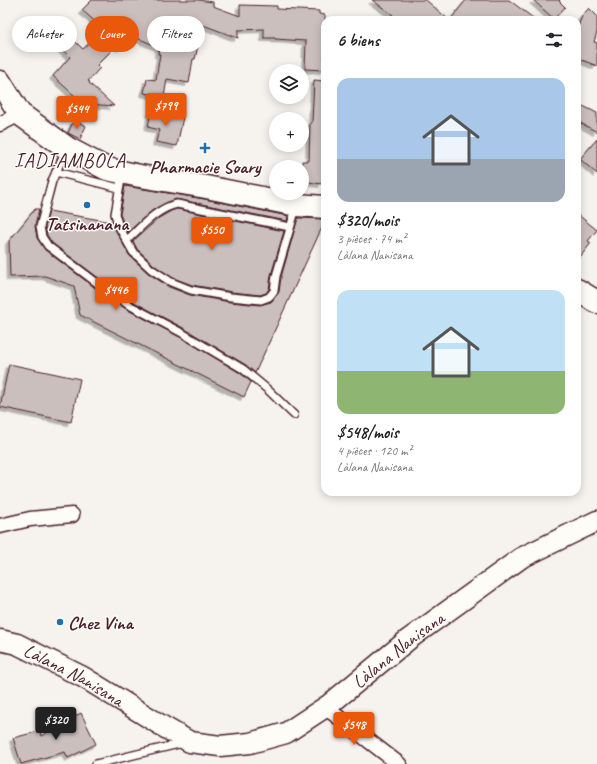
<!DOCTYPE html>
<html lang="fr">
<head>
<meta charset="utf-8">
<style>
	:root { --surface:#fff; --page:#f2f2f2; --text:#202124; --muted:#757577; --accent:#ea580c }
	body { margin:0; font-family:Caveat,sans-serif; background:var(--page); color:var(--text); height:100vh; display:flex; flex-direction:column; font-size:15px; white-space:nowrap }
	* { box-sizing:border-box; margin:0 }
	p { font-size:13px; color:var(--muted) }
	.icon { flex:none; width:22px; height:22px; fill:none; stroke:currentColor; stroke-width:2; stroke-linecap:round; stroke-linejoin:round }
	.map { position:relative; flex:1; overflow:hidden }
	.side { position:absolute; left:321px; top:16px; width:260px; height:480px; display:flex; flex-direction:column; background:var(--surface); border-radius:12px; box-shadow:0 2px 10px #0003 }
	.side>* { flex:none }
	.hud { position:absolute; left:12px; top:16px; width:249px; height:36px; display:flex; gap:8px }
	.tools { position:absolute; left:269px; top:64px; display:grid; gap:8px }
	.tools a { display:grid; place-items:center; width:40px; height:40px; border-radius:50%; background:var(--surface); box-shadow:0 2px 10px #0003; font-size:20px }
	.price { position:absolute; translate:-50% -34px; padding:0 9px; border-radius:4px; background:var(--accent); color:#fff; font-size:13px; line-height:26px; filter:drop-shadow(0 1px 2px #0008) }
	.price::after { content:''; position:absolute; left:50%; top:24px; width:12px; height:9px; margin-left:-6px; background:inherit; clip-path:polygon(0 0,100% 0,50% 100%) }
	.price.active { background:#222; color:#fff }
	ul { padding:0; list-style:none }
	li { display:grid; align-content:center; gap:8px; height:212px; padding:0 16px }
	li span { display:grid; place-items:center; height:124px; border-radius:12px; color:#555 }
	li>.icon { margin-inline-start:auto }
	span .icon { width:72px; height:72px; fill:#fffc; stroke-width:1 }
	li b { font-size:17px }
	h2 { display:flex; justify-content:space-between; align-items:center; height:48px; padding:0 16px; font-size:17px }
	.pill { padding:0 14px; border-radius:18px; background:var(--surface); box-shadow:0 2px 10px #0003; font-size:14px; line-height:36px }
	.pill.active { background:var(--accent); color:#fff }
	.map>svg:first-child { display:block }
	.building { fill:#cbbfbe; stroke:#4a1f2b; filter:url(#shadow) }
	.lines { fill:none; stroke-linecap:round; stroke-linejoin:round }
	.lane-casing { stroke:#4a1f2b; stroke-width:10 }
	.street-casing { stroke:#4a1f2b; stroke-width:17 }
	.secondary-casing { stroke:#4a1f2b; stroke-width:23 }
	.primary-casing { stroke:#4a1f2b; stroke-width:25 }
	.lane { stroke:#fdfcf7; stroke-width:7 }
	.street { stroke:#fdfcf7; stroke-width:14 }
	.secondary { stroke:#fdfcf7; stroke-width:20 }
	.primary { stroke:#fdfcf7; stroke-width:22 }
	.poi-dot { fill:#1f6fb2; stroke:#fdfcf7; stroke-width:1.5 }
	.labels { text-anchor:middle; stroke-width:3; stroke-linejoin:round; paint-order:stroke }
	.poi-label { font-size:19px; font-weight:bold; fill:#4a1f2b; stroke:#fdfcf7 }
	.street-label { font-size:19px; fill:#4a1f2b; stroke:#fdfcf7 }
	.neighbourhood-label { font-size:20px; letter-spacing:1px; fill:#4a1f2b; stroke:#fdfcf7 }
</style>
</head>
<body>
<div class="map">
<svg width="597" height="764" viewBox="0 0 597 764">
	<defs>
		<filter id="shadow"><feDropShadow dx="-3.5" dy="3.5" stdDeviation="0" flood-color="#0004"/></filter>
	</defs>
	<rect width="100%" height="100%" fill="#f6f3ef"/>
	<filter id="ink" filterUnits="userSpaceOnUse"><feTurbulence type="fractalNoise" baseFrequency=".025" numOctaves="2"/><feDisplacementMap in="SourceGraphic" scale="8" xChannelSelector="R" yChannelSelector="G"/><feConvolveMatrix kernelMatrix="1 2 1 2 8 2 1 2 1" color-interpolation-filters="sRGB"/></filter>
	<g filter="url(#ink)">
		<g class="building">
			<path d="M92,0h106l15,2v4l27,10v-11l37,1v3l42,2v3l6,1 -1,55 -19,-1 1,-28 -31,-2v-1h-11v-9l-26,1v8l-35,-13 -8,34h-2l-4,24 -22,-4 -3,18 -20,-4 3,-14 9,1 4,-26h-2l1,-7 -27,-11 -11,12 -4,-3 -20,20 3,3 -12,13 2,1 -1,1 25,23 -26,-2 -3,3 -9,-8 1,-1 -24,-22 17,-19 -15,-14 10,-11 18,17 19,-18 -3,-2 2,-2 -19,-17z"/>
			<path d="M372,0h54l23,20h-59l3,-5z"/>
			<path d="M466,0h43l27,20h-86z"/>
			<path d="M533,0h27l-1,1 6,6 -11,12z"/>
			<path d="M589,8l8,8v16l-3,10 3,1v23l-20,-8v-29l5,-13z"/>
			<path d="M314,80l11,1v57l-1,28 1,1 -3,17 -20,-3v-20h7l1,-38h2z"/>
			<path d="M583,106l14,7v19l-20,-11v-3z"/>
			<path d="M151,111l32,6 -6,29 -21,-4 3,-12 -11,-3z"/>
			<path d="M74,120l12,6 -6,13 -12,-6z"/>
			<path d="M597,139v35l-17,-15z"/>
			<path d="M125,186l79,13 84,17 -1,5 -111,-22 -8,3 -15,8 -25,22 -4,-7 -4,-11z"/>
			<path d="M35,209h4l-4,17 2,12 8,12 57,43 24,16 54,28 60,36 11,9 -7,15 -164,-82 -6,-29 -29,-10 -35,1 -1,-36z"/>
			<path d="M177,209l107,22 -13,44 -2,14 -3,4 -6,2 -28,-3 -40,-7 -19,-7 -19,-13 -17,-16 -4,-8 26,-23 12,-7z"/>
			<path d="M49,211l63,11 3,7 14,26 19,18 21,14 21,8 40,7 30,3 11,-3 8,-10 2,-15 17,-59 27,1v2l-70,152 -9,-8 -61,-36 -53,-28 -24,-16 -56,-42 -5,-8 -2,-8z"/>
			<path d="M577,214l20,16 -9,11 3,2 -14,18z"/>
			<path d="M9,364l71,15 -9,43 -71,-15z"/>
			<path d="M81,713l15,31 -28,14 -3,-6 -44,12 -8,-26 27,-7 1,5z"/>
		</g>
		<g class="lines">
			<defs>
				<g id="lane">
					<path d="M66,150l-14,31 -12,46 2,10 6,9 57,43 24,16 53,28 61,36 24,20 27,26"/>
					<path d="M56,172l63,16"/>
					<path d="M122,174l-7,40 4,13 14,25 18,17 20,13 20,8 40,7 30,3 8,-3 5,-6 2,-15 20,-68"/>
					<path d="M127,240c14,-13 30,-32 50,-36l113,23"/>
					<path d="M96,764l87,-21"/>
				</g>
				<g id="street">
					<path d="M0,124l20,-10"/>
					<path d="M0,526l30,-7 42,-4"/>
					<path d="M325,707l74,57"/>
				</g>
				<g id="secondary">
					<path id="s1" d="M0,640l17,4 66,33 81,50 26,15 30,4 30,-3 36,-10 44,-29 79,-65 112,-81 76,-37"/>
				</g>
				<g id="primary">
					<path d="M0,82l20,32 47,34 40,21 33,7 66,11 91,18 28,2"/>
					<path d="M577,290l20,12"/>
				</g>
			</defs>
			<use href="#lane" class="lane-casing"/>
			<use href="#street" class="street-casing"/>
			<use href="#secondary" class="secondary-casing"/>
			<use href="#primary" class="primary-casing"/>
			<use href="#lane" class="lane"/>
			<use href="#street" class="street"/>
			<use href="#secondary" class="secondary"/>
			<use href="#primary" class="primary"/>
		</g>
	</g>
	<g class="poi-dot">
		<path d="M203 142h4v4h4v4h-4v4h-4v-4h-4v-4h4z"/>
		<circle cx="87" cy="205" r="4"/>
		<circle cx="60" cy="622" r="4"/>
	</g>
	<g class="labels">
		<g class="poi-label">
			<text x="205" y="173">Pharmacie Soary</text>
			<text x="87" y="230">Tatsinanana</text>
			<text x="68" y="629" text-anchor="start">Chez Vina</text>
		</g>
		<g class="street-label">
			<text dy="7" stroke="none"><textPath href="#s1" startOffset="454">Làlana Nanisana</textPath></text>
			<text dy="7" stroke="none"><textPath href="#s1" startOffset="82">Làlana Nanisana</textPath></text>
		</g>
		<g class="neighbourhood-label">
			<text x="70" y="167">IADIAMBOLA</text>
		</g>
	</g>
</svg>
<div class="tools">
<a><svg class="icon" aria-label="layers" viewBox="0 0 24 24"><path d="M12 4l9 5-9 5-9-5zM3 14l9 5 9-5"/></svg></a>
<a>+</a>
<a>−</a>
</div>
<b class="price" style="left:166px;top:127px">$799</b>
<b class="price" style="left:77px;top:130px">$544</b>
<b class="price" style="left:212px;top:251px">$550</b>
<b class="price" style="left:116px;top:311px">$446</b>
<b class="price active" style="left:56px;top:741px">$320</b>
<b class="price" style="left:354px;top:746px">$548</b>
<div class="hud">
<a class="pill">Acheter</a>
<a class="pill active">Louer</a>
<a class="pill">Filtres</a>
</div>
<section class="side">
<h2>6 biens<svg class="icon" aria-label="filters" viewBox="0 0 24 24"><path d="M4 7h16M4 17h16"/><circle cx="9" cy="7" r="2"/><circle cx="15" cy="17" r="2"/></svg></h2>
<ul>
<li><span style="background:linear-gradient(#a9c7e8 65%,#9aa5b1 0)"><svg class="icon" aria-label="home" viewBox="0 0 24 24"><path d="M3 11l9-7 9 7M6 9v11h12V9"/></svg></span><div><b>$320/mois</b><p>3 pièces · 74 m²</p><p>Làlana Nanisana</p></div></li>
<li><span style="background:linear-gradient(#bfe0f5 65%,#8fb573 0)"><svg class="icon" aria-label="home" viewBox="0 0 24 24"><path d="M3 11l9-7 9 7M6 9v11h12V9"/></svg></span><div><b>$548/mois</b><p>4 pièces · 120 m²</p><p>Làlana Nanisana</p></div></li>
</ul>
</section>
</div>
</body>
</html>
